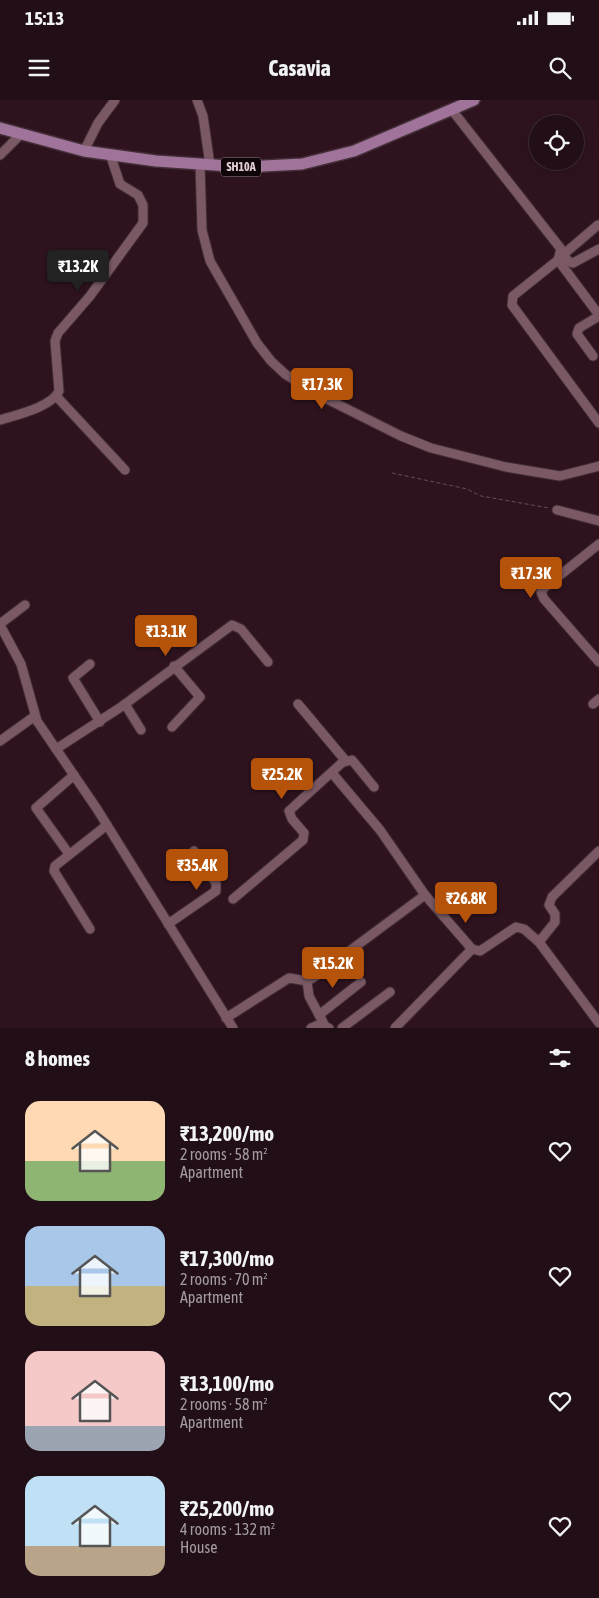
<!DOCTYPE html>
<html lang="en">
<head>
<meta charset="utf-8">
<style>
	:root { --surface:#220e17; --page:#2e1c24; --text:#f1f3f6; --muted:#a29ca1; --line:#3f2e36; --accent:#b45309 }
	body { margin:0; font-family:"Asap Condensed",sans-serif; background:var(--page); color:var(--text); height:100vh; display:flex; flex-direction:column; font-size:19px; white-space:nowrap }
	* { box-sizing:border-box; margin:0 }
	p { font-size:16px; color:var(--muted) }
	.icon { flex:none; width:28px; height:28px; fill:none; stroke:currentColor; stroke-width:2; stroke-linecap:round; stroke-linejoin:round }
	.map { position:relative; height:928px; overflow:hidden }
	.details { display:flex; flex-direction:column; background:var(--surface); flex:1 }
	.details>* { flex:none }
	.tools { position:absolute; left:529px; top:15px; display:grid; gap:10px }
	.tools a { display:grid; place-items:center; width:55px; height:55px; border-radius:50%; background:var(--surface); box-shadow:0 2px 12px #0003,0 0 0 1px var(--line); font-size:25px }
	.price { position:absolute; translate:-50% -42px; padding:0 11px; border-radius:5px; background:var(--accent); color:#fff; font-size:16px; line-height:32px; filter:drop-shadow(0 1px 2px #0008) }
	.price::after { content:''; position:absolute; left:50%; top:30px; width:15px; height:11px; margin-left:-8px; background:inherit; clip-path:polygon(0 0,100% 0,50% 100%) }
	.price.on { background:#222; color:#fff }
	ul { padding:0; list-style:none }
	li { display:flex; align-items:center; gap:15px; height:125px; padding:0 25px }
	li span { display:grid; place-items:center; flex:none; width:140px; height:100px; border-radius:15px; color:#555 }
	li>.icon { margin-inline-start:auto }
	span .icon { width:60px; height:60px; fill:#fffc; stroke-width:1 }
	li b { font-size:21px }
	h2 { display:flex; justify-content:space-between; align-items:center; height:60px; padding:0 25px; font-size:21px }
	.status { display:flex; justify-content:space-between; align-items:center; height:35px; padding:0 25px; background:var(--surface); direction:ltr }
	.status svg { height:14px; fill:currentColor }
	header { display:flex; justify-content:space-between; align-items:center; height:65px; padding:0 25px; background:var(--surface); font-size:22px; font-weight:700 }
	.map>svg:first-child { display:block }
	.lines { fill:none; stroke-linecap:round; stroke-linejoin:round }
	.minor-casing { stroke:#422e36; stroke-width:11 }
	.major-casing { stroke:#422e36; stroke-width:14 }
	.path { stroke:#654c57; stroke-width:1; stroke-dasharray:4 2.5; stroke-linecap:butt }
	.minor { stroke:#7a5965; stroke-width:9 }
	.major { stroke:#a0739a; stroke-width:11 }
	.labels { text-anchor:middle; stroke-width:4.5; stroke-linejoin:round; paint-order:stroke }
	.shield { fill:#0f0408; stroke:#a29197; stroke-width:1 }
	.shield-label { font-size:12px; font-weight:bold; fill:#e1ced4 }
</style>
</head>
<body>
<div class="status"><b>15:13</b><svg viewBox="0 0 49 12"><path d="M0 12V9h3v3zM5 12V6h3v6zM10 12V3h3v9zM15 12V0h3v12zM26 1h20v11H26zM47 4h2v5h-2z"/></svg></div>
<header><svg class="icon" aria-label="menu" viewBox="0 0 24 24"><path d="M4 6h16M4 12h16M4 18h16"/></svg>Casavia<svg class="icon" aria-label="search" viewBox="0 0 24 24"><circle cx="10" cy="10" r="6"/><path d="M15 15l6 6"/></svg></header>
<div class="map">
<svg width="599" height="928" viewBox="0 0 599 928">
	<rect width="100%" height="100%" fill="#2e131f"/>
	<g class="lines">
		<defs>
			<g id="minor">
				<path d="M197,0l6,16 7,49"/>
				<path d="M452,10l109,139 -3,11 -45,36 -1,9 87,118"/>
				<path d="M84,51l14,-28 17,-23"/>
				<path d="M0,55l21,-21"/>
				<path d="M200,64l2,66 8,31 47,82 14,18 14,13 30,19 86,43 30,12 75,19 54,9 39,-10"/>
				<path d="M562,152l6,9 5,2 26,-14"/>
				<path d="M564,154l34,-29"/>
				<path d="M558,160l41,55"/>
				<path d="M593,256l-16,-22 2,-6 20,-12"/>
				<path d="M57,297l68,73"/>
				<path d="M0,320c16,-5 52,-13 59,-29l-4,-50 3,-8 32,-37 53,-73v-18l-5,-10 -18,-11 -10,-30"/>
				<path d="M557,410l42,11"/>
				<path d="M599,444l-55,44 -3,4 3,7 55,63"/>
				<path d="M0,524l25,-19"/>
				<path d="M0,525l21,39 16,57 60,88 136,219"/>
				<path d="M90,564l-17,14 27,44"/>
				<path d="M125,604l16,26"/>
				<path d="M593,604l6,-5"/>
				<path d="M172,627l28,-30 -26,-31"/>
				<path d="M0,641l35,-25"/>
				<path d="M56,649l65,-42 111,-82 9,4 27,33"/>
				<path d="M344,662l8,-2 22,27"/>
				<path d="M332,673l48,57 45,65 47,54 8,2 36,-24 8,2 15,13 60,81"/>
				<path d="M69,754l-33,-46 38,-33"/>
				<path d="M233,799l70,-59 1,-7 -12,-14 -3,-8 56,-51 -47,-56"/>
				<path d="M168,824l48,-33v-8l-22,-32"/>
				<path d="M90,829l-36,-58 1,-5 52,-41"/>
				<path d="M539,842l16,-20v-8l-6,-9 3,-8 47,-46"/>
				<path d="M307,881l2,15 15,28"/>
				<path d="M319,915l42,-33"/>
				<path d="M226,918l63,-40 18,3 6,-3 112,-83"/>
				<path d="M311,928l9,-4 9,4"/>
				<path d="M342,928l48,-36"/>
				<path d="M395,928l77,-79"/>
			</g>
			<path id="major" d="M0,28l84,23 72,10 88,6 58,-3 52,-13 120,-51"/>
		</defs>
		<use href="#minor" class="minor-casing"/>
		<use href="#major" class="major-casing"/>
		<path class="path" d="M392,373l75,16 14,7 68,12"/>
		<use href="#minor" class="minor"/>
		<use href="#major" class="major"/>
	</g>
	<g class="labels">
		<rect class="shield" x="221" y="57.5" width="40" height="19" rx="4"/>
		<g class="shield-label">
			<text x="241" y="71">SH10A</text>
		</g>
	</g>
</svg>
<div class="tools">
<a><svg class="icon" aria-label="locate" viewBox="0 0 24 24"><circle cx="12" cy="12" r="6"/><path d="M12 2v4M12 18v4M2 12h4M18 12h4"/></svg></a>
</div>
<b class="price on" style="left:78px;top:192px">₹13.2K</b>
<b class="price" style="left:322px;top:310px">₹17.3K</b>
<b class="price" style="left:531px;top:499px">₹17.3K</b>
<b class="price" style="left:166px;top:557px">₹13.1K</b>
<b class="price" style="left:282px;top:700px">₹25.2K</b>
<b class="price" style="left:197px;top:791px">₹35.4K</b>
<b class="price" style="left:466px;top:824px">₹26.8K</b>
<b class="price" style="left:333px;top:889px">₹15.2K</b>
</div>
<section class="details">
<h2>8 homes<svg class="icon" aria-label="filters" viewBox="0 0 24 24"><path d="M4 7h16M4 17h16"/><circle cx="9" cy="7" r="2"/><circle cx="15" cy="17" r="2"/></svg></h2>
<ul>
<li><span style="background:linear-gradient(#ffd9b3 60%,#8fb573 0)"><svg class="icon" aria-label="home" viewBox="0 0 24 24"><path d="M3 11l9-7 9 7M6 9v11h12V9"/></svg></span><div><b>₹13,200/mo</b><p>2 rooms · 58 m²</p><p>Apartment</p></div><svg class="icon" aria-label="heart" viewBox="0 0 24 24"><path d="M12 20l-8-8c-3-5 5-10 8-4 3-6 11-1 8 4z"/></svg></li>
<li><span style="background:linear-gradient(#a9c7e8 60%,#c2b280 0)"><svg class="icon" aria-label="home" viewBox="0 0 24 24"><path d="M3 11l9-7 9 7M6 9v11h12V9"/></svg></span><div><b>₹17,300/mo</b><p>2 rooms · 70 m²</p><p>Apartment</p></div><svg class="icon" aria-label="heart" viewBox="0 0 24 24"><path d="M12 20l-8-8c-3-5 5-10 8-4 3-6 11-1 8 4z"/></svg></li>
<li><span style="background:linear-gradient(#f6c9c9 75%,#9aa5b1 0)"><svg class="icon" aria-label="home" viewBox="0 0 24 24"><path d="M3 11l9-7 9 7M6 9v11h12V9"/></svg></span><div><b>₹13,100/mo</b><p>2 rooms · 58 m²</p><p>Apartment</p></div><svg class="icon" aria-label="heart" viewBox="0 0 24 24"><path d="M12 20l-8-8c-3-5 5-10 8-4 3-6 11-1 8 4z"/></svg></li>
<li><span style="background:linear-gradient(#bfe0f5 70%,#b9a48a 0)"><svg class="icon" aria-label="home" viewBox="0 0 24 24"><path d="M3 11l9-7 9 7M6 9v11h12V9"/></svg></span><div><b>₹25,200/mo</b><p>4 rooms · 132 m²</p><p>House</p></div><svg class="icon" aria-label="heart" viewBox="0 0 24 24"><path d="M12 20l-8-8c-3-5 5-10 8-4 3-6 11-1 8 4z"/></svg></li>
</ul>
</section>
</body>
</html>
